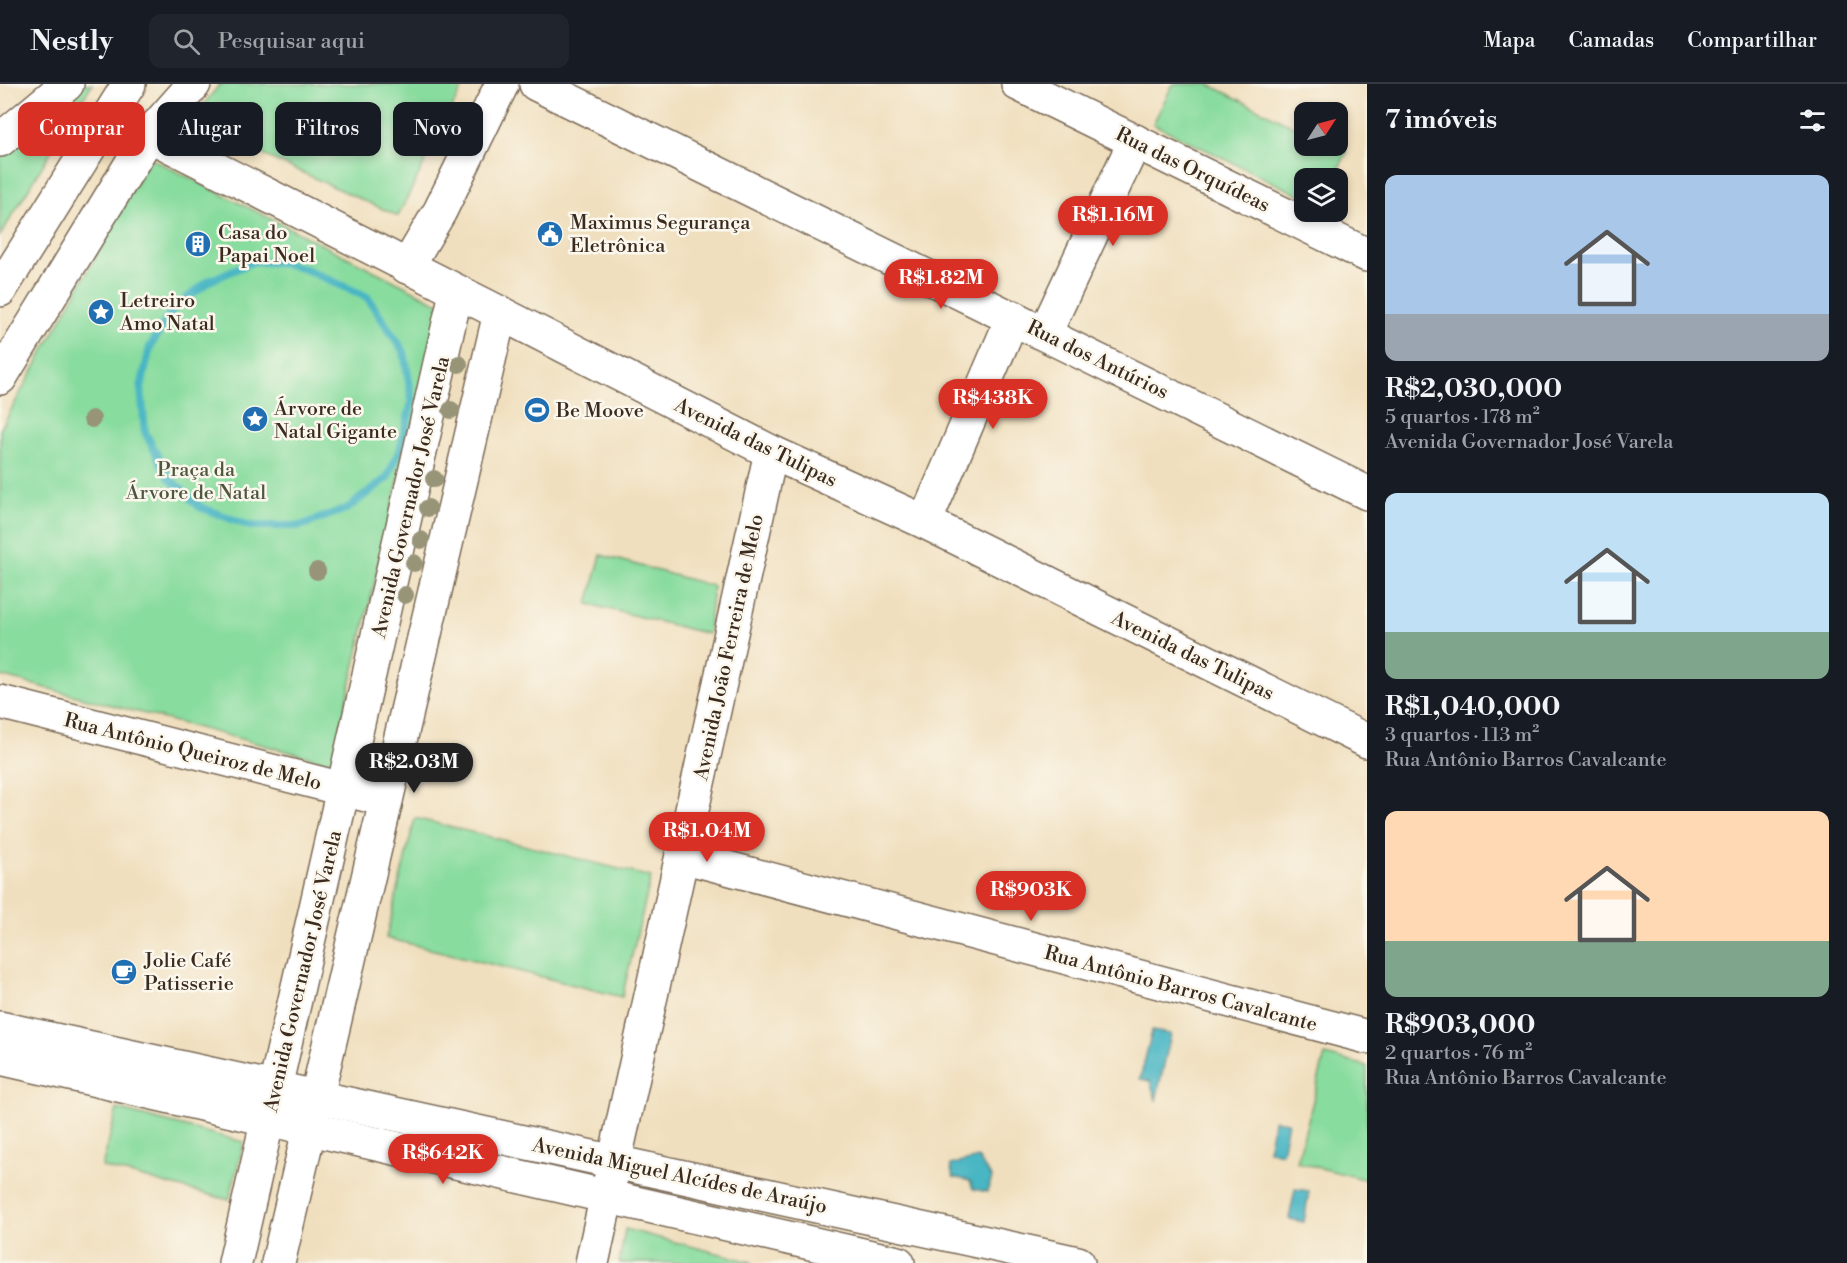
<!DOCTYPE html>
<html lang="pt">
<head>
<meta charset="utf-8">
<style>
	:root { --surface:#171b24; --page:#20242c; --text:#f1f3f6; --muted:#9ea1a6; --line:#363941; --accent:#d93025 }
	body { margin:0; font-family:"Libre Bodoni",serif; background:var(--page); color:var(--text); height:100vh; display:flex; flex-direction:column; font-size:22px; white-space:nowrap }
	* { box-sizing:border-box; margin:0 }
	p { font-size:20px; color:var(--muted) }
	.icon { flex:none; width:33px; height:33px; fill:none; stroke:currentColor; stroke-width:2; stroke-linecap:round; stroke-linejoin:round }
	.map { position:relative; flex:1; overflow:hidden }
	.sheet { display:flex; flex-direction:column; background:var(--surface); width:480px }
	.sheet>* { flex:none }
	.hud { position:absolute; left:18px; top:18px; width:570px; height:54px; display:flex; gap:12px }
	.needle { width:39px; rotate:54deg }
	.tools { position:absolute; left:1294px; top:18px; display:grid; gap:12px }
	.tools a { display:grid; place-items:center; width:54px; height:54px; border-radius:12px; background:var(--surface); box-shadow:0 3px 9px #0003; font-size:30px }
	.price { position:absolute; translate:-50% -51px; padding:0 14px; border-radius:21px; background:var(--accent); color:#fff; font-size:20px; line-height:39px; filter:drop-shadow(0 2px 3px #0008) }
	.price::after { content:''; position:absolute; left:50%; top:36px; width:18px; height:14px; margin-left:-9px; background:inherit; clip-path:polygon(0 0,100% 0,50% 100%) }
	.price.active { background:#222; color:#fff }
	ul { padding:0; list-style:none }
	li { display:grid; align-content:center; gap:12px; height:318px; padding:0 18px }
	li span { display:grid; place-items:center; height:186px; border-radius:12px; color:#555 }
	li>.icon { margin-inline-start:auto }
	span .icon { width:108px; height:108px; fill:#fffc; stroke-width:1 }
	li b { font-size:26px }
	h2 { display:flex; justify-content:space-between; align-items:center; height:72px; padding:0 18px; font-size:26px }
	.chip { padding:0 21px; border-radius:12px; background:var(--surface); box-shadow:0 3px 9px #0003; font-size:21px; line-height:54px }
	.chip.active { background:var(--accent); color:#fff }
	header { display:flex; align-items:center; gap:36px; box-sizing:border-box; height:84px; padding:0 30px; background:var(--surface); border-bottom:2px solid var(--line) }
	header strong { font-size:28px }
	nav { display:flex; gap:33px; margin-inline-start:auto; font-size:21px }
	.search { width:420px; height:54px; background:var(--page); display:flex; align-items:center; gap:15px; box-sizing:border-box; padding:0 21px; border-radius:12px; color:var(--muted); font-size:22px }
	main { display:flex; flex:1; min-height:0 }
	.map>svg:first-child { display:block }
	.green { fill:#88dc9e; stroke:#62835e; stroke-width:1.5 }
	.water { fill:#47b5c3; stroke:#417070; stroke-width:1.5 }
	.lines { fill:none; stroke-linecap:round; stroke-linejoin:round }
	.stream { stroke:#47b5c3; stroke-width:8 }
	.minor-casing { stroke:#7a6956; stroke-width:36 }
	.tertiary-casing { stroke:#7a6956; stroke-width:36 }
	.primary-casing { stroke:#7a6956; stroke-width:36 }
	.trunk-casing { stroke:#7a6956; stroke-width:36 }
	.minor { stroke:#fff; stroke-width:33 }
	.tertiary { stroke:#fff; stroke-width:33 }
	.primary { stroke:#fff; stroke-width:33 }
	.trunk { stroke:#fff; stroke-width:33 }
	.tree { fill:#979478 }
	.labels { text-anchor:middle; stroke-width:5; stroke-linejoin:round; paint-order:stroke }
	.street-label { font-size:20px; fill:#3b2a1e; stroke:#fbf7ec }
	.poi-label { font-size:20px; fill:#3b2a1e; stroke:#fbf7ec; text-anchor:start }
	.park-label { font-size:20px; fill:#4e563e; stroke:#fbf7ec }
</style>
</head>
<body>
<header>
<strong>Nestly</strong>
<div class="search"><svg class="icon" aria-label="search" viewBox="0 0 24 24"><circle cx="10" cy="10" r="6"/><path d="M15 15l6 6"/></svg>Pesquisar aqui</div>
<nav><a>Mapa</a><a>Camadas</a><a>Compartilhar</a></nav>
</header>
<main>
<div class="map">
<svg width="1367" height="1179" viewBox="0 0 1367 1179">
	<rect width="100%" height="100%" fill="#fbf7ec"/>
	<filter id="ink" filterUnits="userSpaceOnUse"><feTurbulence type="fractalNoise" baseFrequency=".0167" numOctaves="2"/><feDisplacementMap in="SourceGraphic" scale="12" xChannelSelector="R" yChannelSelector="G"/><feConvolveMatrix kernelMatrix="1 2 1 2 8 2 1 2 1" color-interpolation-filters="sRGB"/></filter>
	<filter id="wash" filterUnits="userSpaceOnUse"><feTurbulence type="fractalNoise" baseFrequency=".008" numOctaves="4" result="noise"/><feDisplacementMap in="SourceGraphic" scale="24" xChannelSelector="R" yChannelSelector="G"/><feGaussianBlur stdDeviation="1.35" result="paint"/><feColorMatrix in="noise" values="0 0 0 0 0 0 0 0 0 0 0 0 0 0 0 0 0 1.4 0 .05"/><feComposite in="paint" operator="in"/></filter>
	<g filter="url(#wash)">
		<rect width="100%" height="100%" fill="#f0dfbe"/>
		<g class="green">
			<path d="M84,0h8l-92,152v-86z"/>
			<path d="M220,0h244l-66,132 -194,-88 -8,-14z"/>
			<path d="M1173,0h35l97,48v14h28l14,6 -13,26h-29v20l-152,-74z"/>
			<path d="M150,74l296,149 -49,179 -65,277 -332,-87v-246z"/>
			<path d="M601,471l112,31 -5,48 -120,-30z"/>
			<path d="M415,734l236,59 -29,120 -236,-59z"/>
			<path d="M1325,971l42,11v114l-70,-18z"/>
			<path d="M117,1025l127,33 -15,58 -127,-33z"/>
			<path d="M625,1145l127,33v1h-133z"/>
		</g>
		<g class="water">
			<path d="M1152,947l19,3 -15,66 -6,-19 -10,-2z"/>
			<path d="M1274,1036l14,2 -6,31 -14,-3z"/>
			<path d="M978,1074l14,20 -5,14 -14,-3 -3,-8 -17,-4 -3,-12z"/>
			<path d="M1295,1105l14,2 -5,31 -15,-3z"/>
		</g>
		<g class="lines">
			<path class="stream" d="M254,177l30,2 21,6 62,28 37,55 8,49 -11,46 -14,31 -39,30 -48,18h-50l-50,-19 -31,-29 -24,-46 -4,-44 9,-41 23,-38 36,-28z"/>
		</g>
	</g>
	<g filter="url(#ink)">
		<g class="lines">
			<defs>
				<g id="minor">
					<path d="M536,0l831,409"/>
					<path d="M1018,0l349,171"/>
					<path d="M500,229l271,139 154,70 442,219"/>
					<path d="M1045,249l90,-192"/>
					<path d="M925,438l88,-205"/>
					<path d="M0,618l386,98"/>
					<path d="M682,772l685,181"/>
					<path d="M0,944l1078,235"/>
					<path d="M0,974l898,205"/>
					<path d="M592,1179l179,-811"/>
				</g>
				<g id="tertiary">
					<path d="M149,51l351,178 -222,950"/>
					<path d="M407,183l33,-56 62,-127"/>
					<path d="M235,1179l221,-970"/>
				</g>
				<path id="primary" d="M0,294l149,-243 45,-51"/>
				<g id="trunk">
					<path d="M0,56l67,-56"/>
					<path d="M0,206l129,-206"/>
				</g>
			</defs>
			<use href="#minor" class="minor-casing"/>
			<use href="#tertiary" class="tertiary-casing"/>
			<use href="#primary" class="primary-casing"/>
			<use href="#trunk" class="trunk-casing"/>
			<use href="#minor" class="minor"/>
			<use href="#tertiary" class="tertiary"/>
			<use href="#primary" class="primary"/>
			<use href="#trunk" class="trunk"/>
		</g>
		<g class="tree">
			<circle cx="459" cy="280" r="9"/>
			<circle cx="451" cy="326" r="9"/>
			<circle cx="92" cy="335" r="9"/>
			<circle cx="434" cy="395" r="9"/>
			<circle cx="428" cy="424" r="9"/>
			<circle cx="421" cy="456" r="9"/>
			<circle cx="414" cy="479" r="9"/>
			<circle cx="317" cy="487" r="9"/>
			<circle cx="405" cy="511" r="9"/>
		</g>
	</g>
	<defs>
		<symbol id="civic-disc" viewBox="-11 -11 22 22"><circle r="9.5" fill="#1f6fb2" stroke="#fbf7ec"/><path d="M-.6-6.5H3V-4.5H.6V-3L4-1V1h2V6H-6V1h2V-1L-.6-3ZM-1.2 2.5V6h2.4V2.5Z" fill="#fff"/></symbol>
		<symbol id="building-disc" viewBox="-11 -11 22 22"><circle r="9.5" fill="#1f6fb2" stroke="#fbf7ec"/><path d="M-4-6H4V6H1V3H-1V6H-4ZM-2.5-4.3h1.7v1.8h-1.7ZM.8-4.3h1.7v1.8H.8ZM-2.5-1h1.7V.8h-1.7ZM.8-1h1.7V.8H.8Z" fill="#fff"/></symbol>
		<symbol id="sight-disc" viewBox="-11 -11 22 22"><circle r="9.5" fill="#1f6fb2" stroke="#fbf7ec"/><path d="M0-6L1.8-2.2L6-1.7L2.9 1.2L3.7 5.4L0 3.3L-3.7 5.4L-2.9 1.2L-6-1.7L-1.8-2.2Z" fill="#fff"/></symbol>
		<symbol id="stadium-disc" viewBox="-11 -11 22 22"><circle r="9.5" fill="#1f6fb2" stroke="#fbf7ec"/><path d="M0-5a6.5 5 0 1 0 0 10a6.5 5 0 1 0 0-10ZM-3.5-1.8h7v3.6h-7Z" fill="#fff"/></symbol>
		<symbol id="cafe-disc" viewBox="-11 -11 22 22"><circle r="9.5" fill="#1f6fb2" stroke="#fbf7ec"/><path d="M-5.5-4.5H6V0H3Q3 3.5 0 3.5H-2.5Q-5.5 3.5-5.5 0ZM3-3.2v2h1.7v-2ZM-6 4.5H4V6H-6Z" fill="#fff"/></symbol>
	</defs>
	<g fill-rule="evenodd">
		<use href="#civic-disc" x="535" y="135" width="30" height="30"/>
		<use href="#building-disc" x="183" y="145" width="30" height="30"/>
		<use href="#sight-disc" x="86" y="213" width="30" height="30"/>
		<use href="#stadium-disc" x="522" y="311" width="30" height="30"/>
		<use href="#sight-disc" x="240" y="320" width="30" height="30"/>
		<use href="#cafe-disc" x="109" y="873" width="30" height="30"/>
	</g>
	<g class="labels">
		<g class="street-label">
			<text transform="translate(1193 85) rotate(26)" y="7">Rua das Orquídeas</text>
			<text transform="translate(1098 275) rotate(26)" y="7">Rua dos Antúrios</text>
			<text transform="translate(756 358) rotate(26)" y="7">Avenida das Tulipas</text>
			<text transform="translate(410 413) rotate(-77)" y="7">Avenida Governador José Varela</text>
			<text transform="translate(728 563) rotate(-78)" y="7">Avenida João Ferreira de Melo</text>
			<text transform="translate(1193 571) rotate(26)" y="7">Avenida das Tulipas</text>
			<text transform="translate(193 667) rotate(14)" y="7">Rua Antônio Queiroz de Melo</text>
			<text transform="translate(302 887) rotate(-77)" y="7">Avenida Governador José Varela</text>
			<text transform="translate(1181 904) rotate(15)" y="7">Rua Antônio Barros Cavalcante</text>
			<text transform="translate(680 1091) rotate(12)" y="7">Avenida Miguel Alcídes de Araújo</text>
		</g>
		<g class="poi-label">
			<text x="570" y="145">Maximus Segurança<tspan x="570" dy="23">Eletrônica</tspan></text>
			<text x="218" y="155">Casa do<tspan x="218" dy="23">Papai Noel</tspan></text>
			<text x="120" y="223">Letreiro<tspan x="120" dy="23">Amo Natal</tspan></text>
			<text x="274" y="331">Árvore de<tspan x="274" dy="23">Natal Gigante</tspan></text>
			<text x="556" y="333">Be Moove</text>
			<text x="144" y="883">Jolie Café<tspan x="144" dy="23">Patisserie</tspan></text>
		</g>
		<g class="park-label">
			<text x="196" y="392">Praça da<tspan x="196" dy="23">Árvore de Natal</tspan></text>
		</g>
	</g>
</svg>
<div class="tools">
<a><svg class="needle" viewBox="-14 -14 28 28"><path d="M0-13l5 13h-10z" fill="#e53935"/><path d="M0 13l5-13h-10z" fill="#9ea1a6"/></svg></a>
<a><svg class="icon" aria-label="layers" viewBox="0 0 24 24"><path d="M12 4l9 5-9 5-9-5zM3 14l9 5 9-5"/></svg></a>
</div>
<b class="price" style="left:1113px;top:163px">R$1.16M</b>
<b class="price" style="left:941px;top:226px">R$1.82M</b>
<b class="price" style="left:993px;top:346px">R$438K</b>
<b class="price active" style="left:414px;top:710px">R$2.03M</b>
<b class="price" style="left:707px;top:779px">R$1.04M</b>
<b class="price" style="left:1031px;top:838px">R$903K</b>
<b class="price" style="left:443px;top:1101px">R$642K</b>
<div class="hud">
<a class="chip active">Comprar</a>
<a class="chip">Alugar</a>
<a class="chip">Filtros</a>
<a class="chip">Novo</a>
</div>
</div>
<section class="sheet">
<h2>7 imóveis<svg class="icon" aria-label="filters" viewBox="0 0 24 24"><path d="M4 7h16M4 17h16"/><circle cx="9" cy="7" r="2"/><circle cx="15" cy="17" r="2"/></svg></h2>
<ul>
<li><span style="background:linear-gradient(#a9c7e8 75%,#9aa5b1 0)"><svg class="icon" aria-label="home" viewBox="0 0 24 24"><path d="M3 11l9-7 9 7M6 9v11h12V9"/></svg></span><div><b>R$2,030,000</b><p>5 quartos · 178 m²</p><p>Avenida Governador José Varela</p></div></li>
<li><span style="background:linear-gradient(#bfe0f5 75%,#7fa58c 0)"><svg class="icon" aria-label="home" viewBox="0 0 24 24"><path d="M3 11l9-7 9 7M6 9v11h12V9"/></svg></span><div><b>R$1,040,000</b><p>3 quartos · 113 m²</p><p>Rua Antônio Barros Cavalcante</p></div></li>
<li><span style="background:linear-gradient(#ffd9b3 70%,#7fa58c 0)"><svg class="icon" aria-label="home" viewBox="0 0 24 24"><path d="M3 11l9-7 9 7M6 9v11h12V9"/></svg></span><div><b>R$903,000</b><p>2 quartos · 76 m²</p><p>Rua Antônio Barros Cavalcante</p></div></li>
</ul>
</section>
</main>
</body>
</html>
